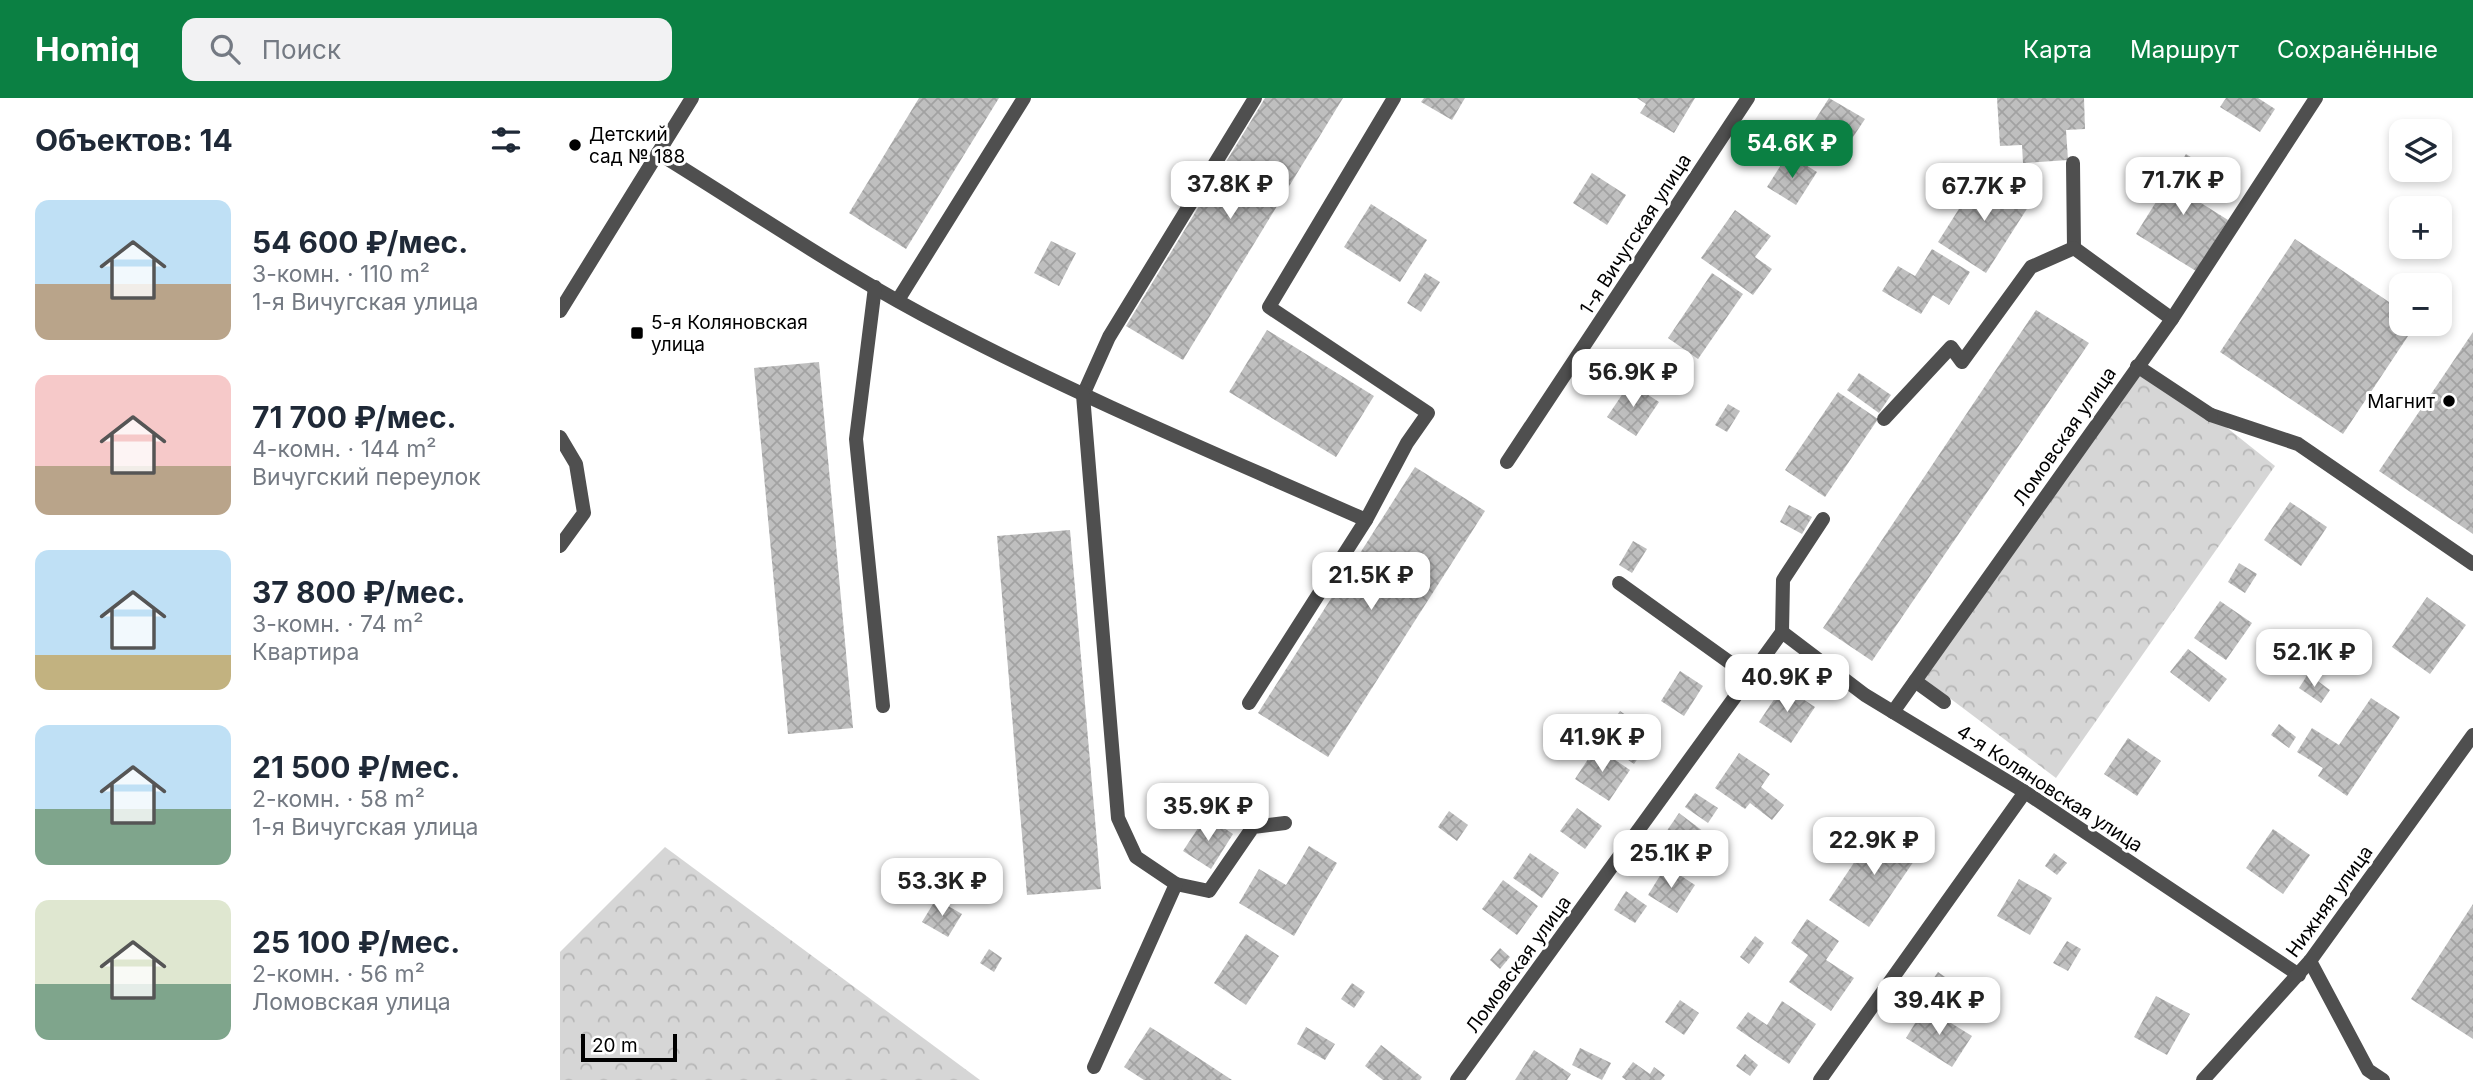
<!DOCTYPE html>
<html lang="ru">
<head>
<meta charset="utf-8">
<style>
	:root { --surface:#fff; --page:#f2f2f3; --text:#1f2937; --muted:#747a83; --accent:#0b8043 }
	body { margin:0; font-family:Inter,sans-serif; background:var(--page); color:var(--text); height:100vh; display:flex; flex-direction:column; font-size:26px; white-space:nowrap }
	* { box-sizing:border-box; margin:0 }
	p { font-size:23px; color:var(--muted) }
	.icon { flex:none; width:38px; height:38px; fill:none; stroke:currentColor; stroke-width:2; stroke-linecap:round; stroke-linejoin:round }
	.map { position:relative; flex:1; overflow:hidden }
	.panel { display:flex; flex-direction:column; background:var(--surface); width:560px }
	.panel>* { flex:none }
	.fabs { position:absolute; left:1829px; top:21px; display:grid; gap:14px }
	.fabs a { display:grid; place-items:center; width:63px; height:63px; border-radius:14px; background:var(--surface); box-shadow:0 4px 10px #0003; font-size:35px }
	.scale { position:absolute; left:21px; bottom:18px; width:96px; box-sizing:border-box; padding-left:7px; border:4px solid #000; border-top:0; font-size:19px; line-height:24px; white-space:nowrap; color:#000; -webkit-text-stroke:5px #fff; paint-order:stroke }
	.price { position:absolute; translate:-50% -60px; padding:0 16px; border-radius:14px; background:#fff; color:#222; font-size:23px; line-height:46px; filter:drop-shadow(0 2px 4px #0008) }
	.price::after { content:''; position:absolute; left:50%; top:42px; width:21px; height:16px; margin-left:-10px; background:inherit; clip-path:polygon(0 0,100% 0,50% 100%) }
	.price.selected { background:var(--accent); color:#fff }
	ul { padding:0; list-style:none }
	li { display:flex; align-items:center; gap:21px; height:175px; padding:0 35px }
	li span { display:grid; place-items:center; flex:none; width:196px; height:140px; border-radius:14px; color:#555 }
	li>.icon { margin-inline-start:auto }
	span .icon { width:84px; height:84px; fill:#fffc; stroke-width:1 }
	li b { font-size:30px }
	h2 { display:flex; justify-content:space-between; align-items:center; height:84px; padding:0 35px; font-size:30px }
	header { display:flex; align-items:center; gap:42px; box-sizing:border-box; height:98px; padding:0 35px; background:var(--accent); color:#fff }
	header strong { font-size:33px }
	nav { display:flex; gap:38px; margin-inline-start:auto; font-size:24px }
	.search { width:490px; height:63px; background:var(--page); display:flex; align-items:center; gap:18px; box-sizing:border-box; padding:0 24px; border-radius:14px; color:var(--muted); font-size:26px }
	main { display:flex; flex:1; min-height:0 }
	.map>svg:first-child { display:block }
	.forest { fill:url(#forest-crowns) }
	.building { fill:url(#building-cross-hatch) }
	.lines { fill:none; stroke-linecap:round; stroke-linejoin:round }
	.lane { stroke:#4f4f4f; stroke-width:14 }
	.street { stroke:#4f4f4f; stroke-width:14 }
	.poi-dot { fill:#000; stroke:#fff; stroke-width:2.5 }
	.labels { text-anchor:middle; stroke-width:6; stroke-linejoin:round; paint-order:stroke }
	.poi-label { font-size:19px; fill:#000; stroke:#fff; text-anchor:start }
	.street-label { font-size:19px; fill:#000; stroke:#fff }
</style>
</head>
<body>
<header>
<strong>Homiq</strong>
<div class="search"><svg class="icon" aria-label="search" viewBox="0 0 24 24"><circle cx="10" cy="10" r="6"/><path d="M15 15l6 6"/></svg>Поиск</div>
<nav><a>Карта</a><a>Маршрут</a><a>Сохранённые</a></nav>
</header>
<main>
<section class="panel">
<h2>Объектов: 14<svg class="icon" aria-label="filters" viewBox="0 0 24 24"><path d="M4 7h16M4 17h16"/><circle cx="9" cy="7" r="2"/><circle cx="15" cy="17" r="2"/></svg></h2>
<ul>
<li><span style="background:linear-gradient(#bfe0f5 60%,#b9a48a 0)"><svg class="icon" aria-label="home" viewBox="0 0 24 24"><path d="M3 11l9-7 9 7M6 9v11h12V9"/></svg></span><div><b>54 600 ₽/мес.</b><p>3-комн. · 110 m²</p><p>1-я Вичугская улица</p></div></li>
<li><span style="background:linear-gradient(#f6c9c9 65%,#b9a48a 0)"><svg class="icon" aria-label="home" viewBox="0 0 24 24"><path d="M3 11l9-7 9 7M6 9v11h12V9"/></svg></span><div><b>71 700 ₽/мес.</b><p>4-комн. · 144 m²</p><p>Вичугский переулок</p></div></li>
<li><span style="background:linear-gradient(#bfe0f5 75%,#c2b280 0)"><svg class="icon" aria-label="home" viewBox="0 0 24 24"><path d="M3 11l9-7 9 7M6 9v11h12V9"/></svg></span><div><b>37 800 ₽/мес.</b><p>3-комн. · 74 m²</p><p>Квартира</p></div></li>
<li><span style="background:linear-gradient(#bfe0f5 60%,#7fa58c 0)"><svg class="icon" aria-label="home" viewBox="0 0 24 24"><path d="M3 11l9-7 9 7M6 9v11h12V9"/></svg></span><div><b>21 500 ₽/мес.</b><p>2-комн. · 58 m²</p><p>1-я Вичугская улица</p></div></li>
<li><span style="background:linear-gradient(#dfe7d0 60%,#7fa58c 0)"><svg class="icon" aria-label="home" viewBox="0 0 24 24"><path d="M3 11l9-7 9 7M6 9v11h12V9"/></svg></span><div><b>25 100 ₽/мес.</b><p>2-комн. · 56 m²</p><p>Ломовская улица</p></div></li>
</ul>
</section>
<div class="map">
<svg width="1913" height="982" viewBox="0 0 1913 982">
	<defs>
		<pattern id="forest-crowns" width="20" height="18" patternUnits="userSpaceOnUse" patternTransform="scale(1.75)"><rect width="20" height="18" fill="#d6d6d6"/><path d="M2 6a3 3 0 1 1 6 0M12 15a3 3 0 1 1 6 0" fill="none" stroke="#b6b6b6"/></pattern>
		<pattern id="building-cross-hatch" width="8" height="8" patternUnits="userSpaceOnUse" patternTransform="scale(1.75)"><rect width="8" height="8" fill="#bfbfbf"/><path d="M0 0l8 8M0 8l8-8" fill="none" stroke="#a2a2a2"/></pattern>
	</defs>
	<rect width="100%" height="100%" fill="#fff"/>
	<g class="forest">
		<path d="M1577,268l74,49 64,51 -219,312 -137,-103z"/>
		<path d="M105,749l315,233h-420v-128z"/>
	</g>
	<g class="building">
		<path d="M359,0h80l-93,151 -57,-36z"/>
		<path d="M705,0h78l-160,262 -57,-34z"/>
		<path d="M864,0h41l-13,22 -31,-18z"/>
		<path d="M1077,0h58l-21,35 -34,-20 6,-9z"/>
		<path d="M1269,0l36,21 -30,45 -34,-22z"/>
		<path d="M1437,0h87l1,31 -19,1 2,30 -45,3 -1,-18 -22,1z"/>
		<path d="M1666,0h32l17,11 -15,23 -40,-25z"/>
		<path d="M1228,56l29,18 -21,33 -29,-18z"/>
		<path d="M1626,56l24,15 -17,29 35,22 -32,51 -60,-37z"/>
		<path d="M1032,75l34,22 -19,30 -34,-22z"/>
		<path d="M1421,76l49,30 -44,69 -48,-31z"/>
		<path d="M811,106l56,36 -27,42 -56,-35z"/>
		<path d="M1175,112l36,26 -16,21 17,12 -19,26 -52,-37z"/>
		<path d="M1735,141l106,71v14h15l-73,110 -123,-82z"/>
		<path d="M491,143l25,12 -17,33 -25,-13z"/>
		<path d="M1372,151l38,23 -21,33 -16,-10 -12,19 -39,-23 16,-25 17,10z"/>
		<path d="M865,175l15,9 -19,30 -14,-9z"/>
		<path d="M1152,175l31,21 -45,65 -30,-21z"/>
		<path d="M1476,212l53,33 -217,318 -49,-33z"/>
		<path d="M707,232l107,66 -38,61 -107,-65z"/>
		<path d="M1913,234v202l-94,-63z"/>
		<path d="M259,264l34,366 -65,6 -34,-366z"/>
		<path d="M1299,275l32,22 -12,18 -32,-23z"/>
		<path d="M1070,285l29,19 -23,34 -29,-19z"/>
		<path d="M1278,294l40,27 -53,78 -40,-27z"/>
		<path d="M1168,306l12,7 -13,21 -12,-7z"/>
		<path d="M855,369l70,44 -157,246 -70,-44z"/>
		<path d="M1730,404l37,25 -26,39 -37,-26z"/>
		<path d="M1229,407l23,12 -10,17 -22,-12z"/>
		<path d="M510,432l31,359 -74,6 -30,-359z"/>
		<path d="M1073,443l14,8 -15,24 -13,-8z"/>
		<path d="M1679,465l18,11 -12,19 -17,-11z"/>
		<path d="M1867,499l39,28 -36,49 -38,-27z"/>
		<path d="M1660,503l32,22 -26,37 -32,-22z"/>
		<path d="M1628,551l39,30 -18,23 -39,-30z"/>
		<path d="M1120,573l23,15 -19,30 -23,-15z"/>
		<path d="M1748,576l22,16 -9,13 -22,-15z"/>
		<path d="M1223,588l32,21 -24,36 -32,-21z"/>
		<path d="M1811,600l29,19 -53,79 -29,-20 5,-8 -26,-16 15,-24 27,17z"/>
		<path d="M1060,613l34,24 -20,29 -35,-24z"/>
		<path d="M1719,626l17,13 -7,11 -18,-13z"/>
		<path d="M1568,640l33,23 -24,35 -33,-22z"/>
		<path d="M1036,649l34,23 -21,31 -34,-22z"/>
		<path d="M1179,655l31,21 -9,13 23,18 -12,15 -22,-17 -5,6 -30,-21z"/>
		<path d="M1135,695l23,15 -10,15 -23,-16z"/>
		<path d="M1017,710l25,18 -17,23 -25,-18z"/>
		<path d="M889,713l19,14 -11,16 -19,-14z"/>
		<path d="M1119,715l25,19 -15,21 -25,-18z"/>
		<path d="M646,718l27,18 -22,35 -28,-18z"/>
		<path d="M1318,729l40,28 -49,72 -40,-27z"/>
		<path d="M1713,731l37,26 -27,39 -37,-26z"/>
		<path d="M749,748l28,17 -43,73 -55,-33 20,-34 27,16z"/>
		<path d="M970,755l29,20 -17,25 -29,-20z"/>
		<path d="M1494,755l13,10 -10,12 -12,-9z"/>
		<path d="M1106,768l29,19 -18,28 -29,-18z"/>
		<path d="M1459,781l33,19 -22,37 -33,-19z"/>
		<path d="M943,782l35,26 -21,29 -35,-26z"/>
		<path d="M1066,793l21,15 -12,17 -21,-13z"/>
		<path d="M376,801l26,15 -14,23 -26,-15z"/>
		<path d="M1913,806v135l-62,-40z"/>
		<path d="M1247,821l32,22 -13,19 28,18 -23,33 -42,-29 19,-27 -17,-12z"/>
		<path d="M686,836l33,22 -33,49 -32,-22z"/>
		<path d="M1195,838l9,7 -15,21 -9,-7z"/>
		<path d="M1507,843l14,8 -13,22 -15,-8z"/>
		<path d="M940,850l10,9 -10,12 -10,-9z"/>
		<path d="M429,851l13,9 -8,14 -14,-9z"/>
		<path d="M1378,874l23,16 -12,17 -23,-16z"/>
		<path d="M792,885l13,9 -11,16 -13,-9z"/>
		<path d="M1596,898l34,18 -23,41 -33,-18z"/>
		<path d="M1120,902l19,13 -15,22 -19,-13z"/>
		<path d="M1222,903l34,23 -27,40 -53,-36 12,-16 19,13z"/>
		<path d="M1365,909l47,29 -20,31 -46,-29z"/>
		<path d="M590,929l24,15 58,38h-88l-20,-13z"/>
		<path d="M746,929l29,17 -10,16 -28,-16z"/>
		<path d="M821,947l41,32 -2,3h-37l-18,-14z"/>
		<path d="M1020,950l31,15 -9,17 -30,-15z"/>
		<path d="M974,952l37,24 -4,6h-52z"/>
		<path d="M1185,956l13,11 -8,11 -14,-10z"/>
		<path d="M1073,964l17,12 4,-7 11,8 -4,5h-35l-4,-3z"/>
	</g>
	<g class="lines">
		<g class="lane">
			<path d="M1513,65l1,85 98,71"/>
			<path d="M338,202l126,-202"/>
			<path d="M523,297l26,-58 146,-239"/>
			<path d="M1651,317l87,29 175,120"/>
			<path d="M1324,321l67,-72 11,15 69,-95 43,-19"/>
			<path d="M0,339l16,27 8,49 -24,33"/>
			<path d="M806,422l41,-77 21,-30 -159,-106 125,-209"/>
			<path d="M1059,485l131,94"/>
			<path d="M1222,534l1,-52 40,-61"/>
			<path d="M1355,583l29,21"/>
			<path d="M616,786l33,7 44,-64 32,-4"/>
			<path d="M1750,863l58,109 15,10"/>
		</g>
		<g class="street">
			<path d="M98,55c96,59 190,124 290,175 136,71 278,130 418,192l-117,183"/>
			<path d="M315,189l-19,152 27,267"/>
			<path d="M0,213l132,-213"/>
			<path d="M1577,268l74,49"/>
			<path d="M523,297l35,423 18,39 40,27 -82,183"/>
			<path d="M947,364l241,-364"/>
			<path d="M1333,614l279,-393 144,-221"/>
			<path d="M897,982l325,-448 83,63 160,97 274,183"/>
			<path d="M1260,982l205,-288"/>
			<path d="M1643,982l107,-119 163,-226"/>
		</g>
	</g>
	<g class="poi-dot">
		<circle cx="15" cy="47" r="7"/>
		<rect x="70" y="228" width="14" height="14" rx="3.5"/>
		<circle cx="1889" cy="303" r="7"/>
	</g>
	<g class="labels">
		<g class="poi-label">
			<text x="29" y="43">Детский<tspan x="29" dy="22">сад № 188</tspan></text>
			<text x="91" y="231">5-я Коляновская<tspan x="91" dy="22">улица</tspan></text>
			<text x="1875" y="310" text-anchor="end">Магнит</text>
		</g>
		<g class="street-label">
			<text transform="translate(1075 136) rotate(-57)" y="7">1-я Вичугская улица</text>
			<text transform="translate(1504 338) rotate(-55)" y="7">Ломовская улица</text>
			<text transform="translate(1490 690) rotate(33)" y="7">4-я Коляновская улица</text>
			<text transform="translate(1769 803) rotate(-54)" y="7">Нижняя улица</text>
			<text transform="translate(958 866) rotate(-54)" y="7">Ломовская улица</text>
		</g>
	</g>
</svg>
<div class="fabs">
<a><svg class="icon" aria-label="layers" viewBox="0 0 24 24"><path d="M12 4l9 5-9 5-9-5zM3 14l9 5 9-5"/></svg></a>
<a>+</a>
<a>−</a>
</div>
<div class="scale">20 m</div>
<b class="price selected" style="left:1232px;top:82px">54.6K ₽</b>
<b class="price" style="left:1623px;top:119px">71.7K ₽</b>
<b class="price" style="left:670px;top:123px">37.8K ₽</b>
<b class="price" style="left:1424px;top:125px">67.7K ₽</b>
<b class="price" style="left:1073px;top:311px">56.9K ₽</b>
<b class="price" style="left:811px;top:514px">21.5K ₽</b>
<b class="price" style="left:1754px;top:591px">52.1K ₽</b>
<b class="price" style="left:1227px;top:616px">40.9K ₽</b>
<b class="price" style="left:1042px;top:676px">41.9K ₽</b>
<b class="price" style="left:648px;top:745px">35.9K ₽</b>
<b class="price" style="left:1314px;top:779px">22.9K ₽</b>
<b class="price" style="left:1111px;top:792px">25.1K ₽</b>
<b class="price" style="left:382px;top:820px">53.3K ₽</b>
<b class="price" style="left:1379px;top:939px">39.4K ₽</b>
</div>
</main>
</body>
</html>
